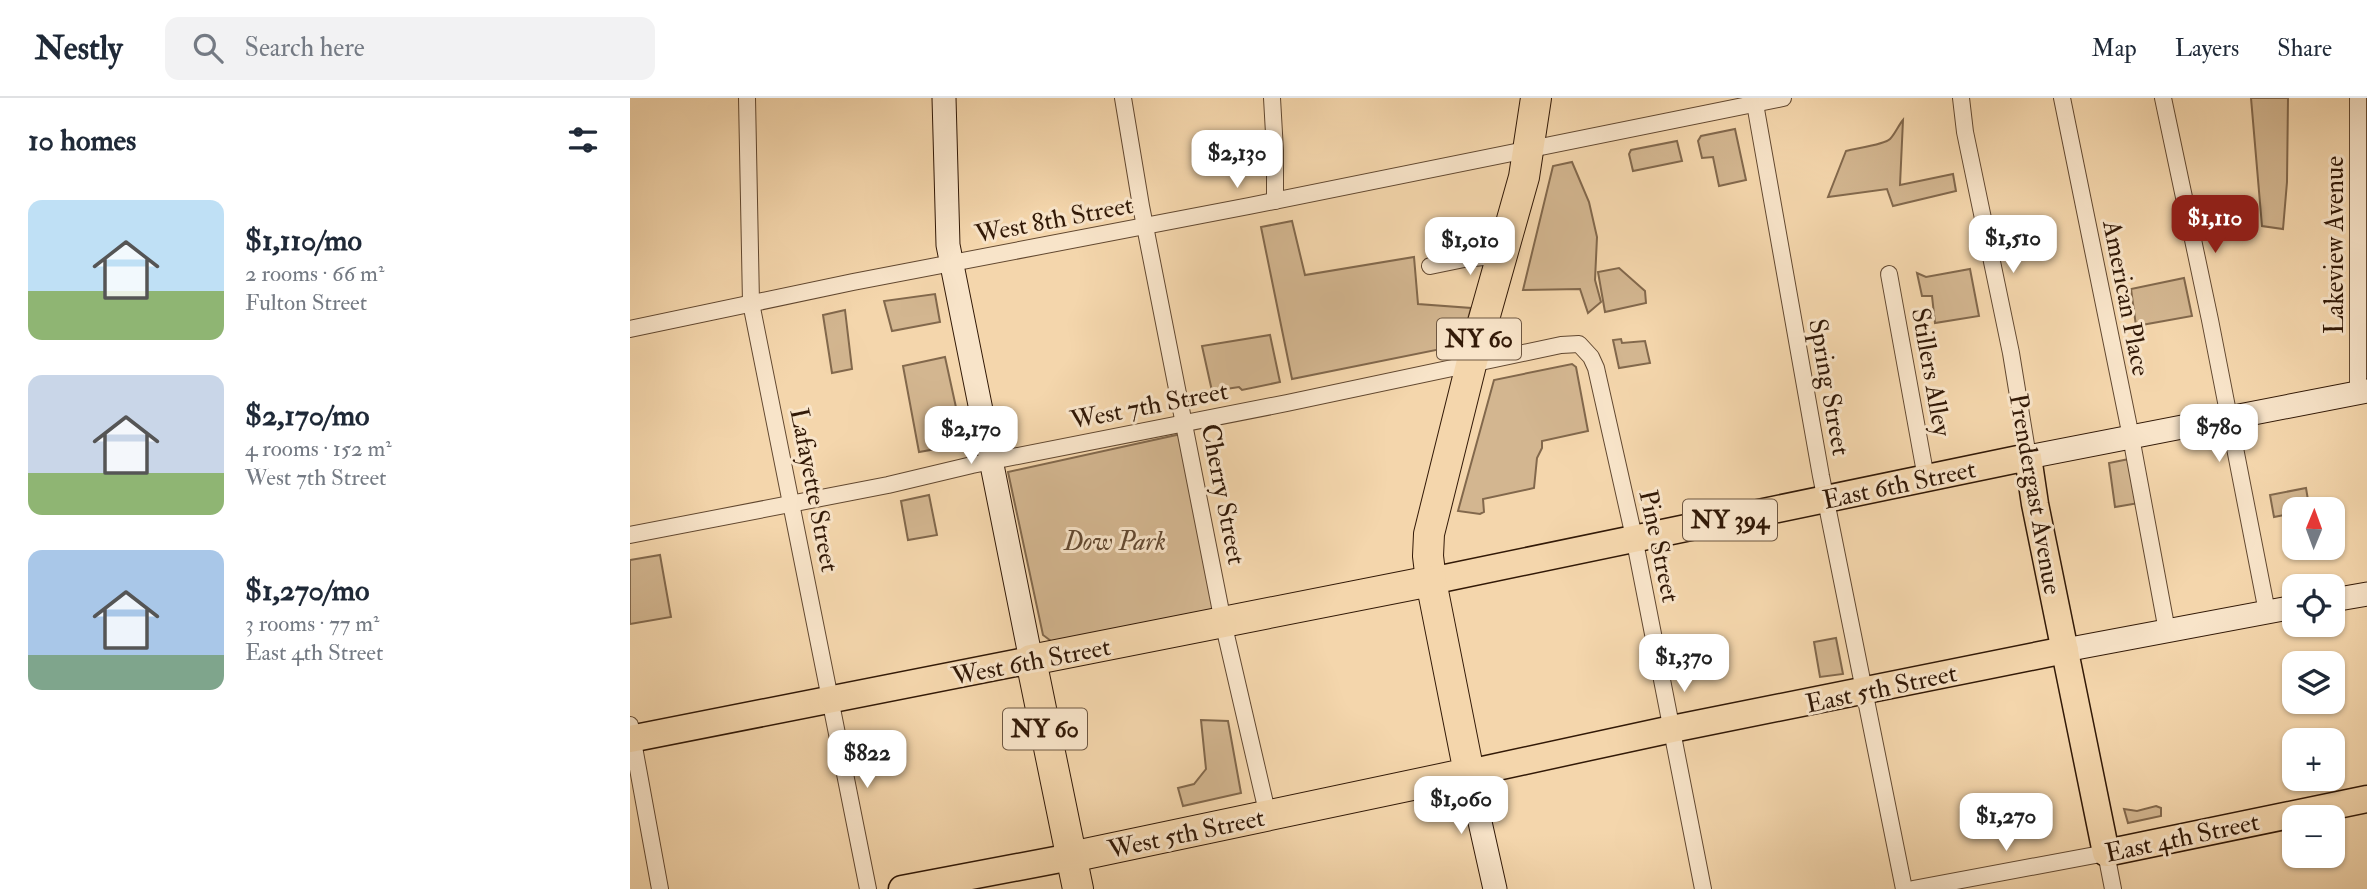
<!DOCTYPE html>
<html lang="en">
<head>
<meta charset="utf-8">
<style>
	:root { --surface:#fff; --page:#f2f2f3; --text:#1f2937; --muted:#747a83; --line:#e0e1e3; --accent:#8f2418 }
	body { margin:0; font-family:"IM FELL Double Pica",serif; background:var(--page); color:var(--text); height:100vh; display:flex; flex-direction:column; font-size:26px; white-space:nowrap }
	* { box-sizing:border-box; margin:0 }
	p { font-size:23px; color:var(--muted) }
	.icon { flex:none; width:38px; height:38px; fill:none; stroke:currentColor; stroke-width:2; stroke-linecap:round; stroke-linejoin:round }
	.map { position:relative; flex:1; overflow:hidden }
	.sheet { display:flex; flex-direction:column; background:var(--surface); width:630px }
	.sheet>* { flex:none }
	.needle { width:46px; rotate:1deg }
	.fabs { position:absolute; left:1652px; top:399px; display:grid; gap:14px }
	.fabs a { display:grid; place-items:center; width:63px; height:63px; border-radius:14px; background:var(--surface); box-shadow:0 2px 5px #0004; font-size:35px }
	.price { position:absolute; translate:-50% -60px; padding:0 16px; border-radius:14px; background:#fff; color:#222; font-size:23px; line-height:46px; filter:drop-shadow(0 2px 4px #0008) }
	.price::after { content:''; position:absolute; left:50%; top:42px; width:21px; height:16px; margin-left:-10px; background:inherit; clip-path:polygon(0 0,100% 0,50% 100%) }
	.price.active { background:var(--accent); color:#fff }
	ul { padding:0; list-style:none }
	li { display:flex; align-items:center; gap:21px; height:175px; padding:0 28px }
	li span { display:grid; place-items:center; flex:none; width:196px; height:140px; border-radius:14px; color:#555 }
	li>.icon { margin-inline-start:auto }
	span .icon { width:84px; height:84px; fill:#fffc; stroke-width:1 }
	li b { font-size:30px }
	h2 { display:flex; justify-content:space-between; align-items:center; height:84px; padding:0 28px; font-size:30px }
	header { display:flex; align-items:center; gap:42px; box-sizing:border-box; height:98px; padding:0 35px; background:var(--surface); border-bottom:2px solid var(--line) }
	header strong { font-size:33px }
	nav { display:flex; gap:38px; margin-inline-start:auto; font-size:24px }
	.search { width:490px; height:63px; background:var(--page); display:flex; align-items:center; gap:18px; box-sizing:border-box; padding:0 24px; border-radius:14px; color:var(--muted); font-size:26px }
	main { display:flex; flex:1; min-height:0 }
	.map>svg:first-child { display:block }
	.green { fill:#d3b690; stroke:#82684c; stroke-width:2 }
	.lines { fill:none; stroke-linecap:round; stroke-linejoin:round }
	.street-casing { stroke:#624830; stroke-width:18 }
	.secondary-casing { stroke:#321907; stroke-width:25 }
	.primary-casing { stroke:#321907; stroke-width:29 }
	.highway-casing { stroke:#321907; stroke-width:32 }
	.street { stroke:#f8e4c9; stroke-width:16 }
	.secondary { stroke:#f8e4c9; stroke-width:23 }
	.primary { stroke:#f4d6ac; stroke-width:26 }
	.highway { stroke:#f4d6ac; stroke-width:30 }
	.labels { text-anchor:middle; stroke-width:6; stroke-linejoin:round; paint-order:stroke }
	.shield { fill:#f8e4c9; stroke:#6d5641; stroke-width:2 }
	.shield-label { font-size:24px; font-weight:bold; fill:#321907 }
	.street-label { font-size:26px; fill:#321907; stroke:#f8e4c9 }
	.park-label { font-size:26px; font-style:italic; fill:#624830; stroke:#f8e4c9 }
</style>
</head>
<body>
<header>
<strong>Nestly</strong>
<div class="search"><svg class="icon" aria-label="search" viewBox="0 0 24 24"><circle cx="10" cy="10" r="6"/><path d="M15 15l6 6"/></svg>Search here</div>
<nav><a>Map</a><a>Layers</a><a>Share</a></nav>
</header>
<main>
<section class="sheet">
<h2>10 homes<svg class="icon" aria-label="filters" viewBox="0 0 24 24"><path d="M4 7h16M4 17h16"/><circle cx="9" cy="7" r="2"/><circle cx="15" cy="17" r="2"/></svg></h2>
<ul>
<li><span style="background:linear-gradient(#bfe0f5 65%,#8fb573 0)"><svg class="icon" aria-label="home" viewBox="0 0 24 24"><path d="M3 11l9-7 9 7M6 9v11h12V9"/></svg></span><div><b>$1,110/mo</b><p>2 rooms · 66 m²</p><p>Fulton Street</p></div></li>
<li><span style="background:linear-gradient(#c9d6e8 70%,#8fb573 0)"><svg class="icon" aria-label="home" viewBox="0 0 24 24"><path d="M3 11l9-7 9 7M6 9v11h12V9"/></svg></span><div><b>$2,170/mo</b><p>4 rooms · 152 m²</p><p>West 7th Street</p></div></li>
<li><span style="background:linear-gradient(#a9c7e8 75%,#7fa58c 0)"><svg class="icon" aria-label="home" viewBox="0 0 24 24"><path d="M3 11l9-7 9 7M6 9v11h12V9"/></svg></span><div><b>$1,270/mo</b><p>3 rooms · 77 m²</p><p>East 4th Street</p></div></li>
</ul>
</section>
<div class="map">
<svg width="1737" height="791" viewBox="0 0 1737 791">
	<rect width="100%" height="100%" fill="#f4d6ac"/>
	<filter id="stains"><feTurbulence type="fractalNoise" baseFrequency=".00286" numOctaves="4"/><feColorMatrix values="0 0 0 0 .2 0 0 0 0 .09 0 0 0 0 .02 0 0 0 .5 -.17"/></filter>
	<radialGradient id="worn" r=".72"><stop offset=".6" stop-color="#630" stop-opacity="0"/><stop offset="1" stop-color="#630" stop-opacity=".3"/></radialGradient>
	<g class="green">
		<path d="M1621,0h37l-1,84 -4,47 -21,-3z"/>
		<path d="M1273,22l-3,65 53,-11 3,17 -63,15 -6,-17 -59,8 18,-46c10,-3 38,-6 44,-12 5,-5 8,-13 13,-19z"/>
		<path d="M1105,31l11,51 -27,6 -6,-29 -11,1 -4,-17 3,-5z"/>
		<path d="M1047,43l5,20 -49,10 -4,-17 2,-4z"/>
		<path d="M942,64l17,40 8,35 -2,43 6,22 -13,11 -8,-24 -57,1 30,-124z"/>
		<path d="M662,123l13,54 109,-18 4,47 53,4 -10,37 -169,34 -31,-152z"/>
		<path d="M989,170l26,23 1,12 -41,9 -7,-40z"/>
		<path d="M1340,171l9,47 -44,7 -3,-27h-10l-5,-23 9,4z"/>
		<path d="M1554,180l8,38 -56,10 -5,-37z"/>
		<path d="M305,196l5,28 -48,9 -8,-30z"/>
		<path d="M215,212l7,59 -20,4 -9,-58z"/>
		<path d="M640,237l10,47 -38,8 -3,-3 -27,4 -10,-45z"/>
		<path d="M991,241l1,4 23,-2 5,22 -31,5 -6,-28z"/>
		<path d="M315,259l19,87 -45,8 -16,-86z"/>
		<path d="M942,266l4,3 12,64 -46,10v7l-5,10 -3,30 -51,11 1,13 -4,2 -22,-3 36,-131z"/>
		<path d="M551,336l35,178 -161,32 -12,-9 -35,-163z"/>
		<path d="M1499,361l10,44 -24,4 -6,-44z"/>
		<path d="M1676,390l3,18 -4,3h-11v4l-20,4 -4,-22z"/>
		<path d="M299,397l8,40 -29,5 -7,-39z"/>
		<path d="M30,457l11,62 -41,7v-64z"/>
		<path d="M1206,540l7,36 -23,3 -6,-35z"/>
		<path d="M571,622l27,1 13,72 -58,13 -5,-18 16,-4 12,-15z"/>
		<path d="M1526,708l5,2v8l-33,7 -4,-14 13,2z"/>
	</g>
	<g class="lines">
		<defs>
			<g id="street">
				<path d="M117,0l4,205 117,586"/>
				<path d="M493,0l18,108 82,416 45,194"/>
				<path d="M642,0l3,53v50"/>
				<path d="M1124,0l67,378 83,413"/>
				<path d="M1331,0l4,34 46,221 17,104"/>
				<path d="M1432,0l69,339 36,194"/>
				<path d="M1533,0l47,222 57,292"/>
				<path d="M800,168l34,-7 39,-4"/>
				<path d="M1259,176l37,204"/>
				<path d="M0,231l223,-47 396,-76 534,-108"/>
				<path d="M1728,295v-295"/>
				<path d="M0,437l258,-50 84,-20 315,-62 274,-58 18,-1 12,13 5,11 38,169 69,352"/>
				<path d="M0,627l30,164"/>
				<path d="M1283,791l193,-36 7,36"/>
			</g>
			<g id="secondary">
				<path d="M314,0l4,147 83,415"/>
				<path d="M1398,359l339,-66"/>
				<path d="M1703,502l34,-6"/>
				<path d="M1435,552l229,-43"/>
				<path d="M839,675l26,116"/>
			</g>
			<g id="primary">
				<path d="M801,483l597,-124 7,47 71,349 261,-54"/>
				<path d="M0,641l401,-79"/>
				<path d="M839,675l203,-44 393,-79"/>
				<path d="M272,791l169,-32"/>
			</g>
			<g id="highway">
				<path d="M441,759l398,-84 -38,-192 -3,-25 1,-22 42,-169 53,-188 12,-79"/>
				<path d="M448,791l-47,-229 400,-79"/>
			</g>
		</defs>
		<use href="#street" class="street-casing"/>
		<use href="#secondary" class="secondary-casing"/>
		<use href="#primary" class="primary-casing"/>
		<use href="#highway" class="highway-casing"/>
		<use href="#street" class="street"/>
		<use href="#secondary" class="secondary"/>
		<use href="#primary" class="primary"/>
		<use href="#highway" class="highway"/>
	</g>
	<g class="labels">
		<g class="shield">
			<rect x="807" y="220.5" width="84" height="41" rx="5"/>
			<rect x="1053" y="401.5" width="94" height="41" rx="5"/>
			<rect x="373" y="610.5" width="84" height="41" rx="5"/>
		</g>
		<g class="shield-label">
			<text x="849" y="249">NY 60</text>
			<text x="1100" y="430">NY 394</text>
			<text x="415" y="639">NY 60</text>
		</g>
		<g class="street-label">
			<text transform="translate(424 121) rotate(-11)" y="9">West 8th Street</text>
			<text transform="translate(1704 147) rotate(-90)" y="9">Lakeview Avenue</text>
			<text transform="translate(1497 200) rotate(79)" y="9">American Place</text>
			<text transform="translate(1302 274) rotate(80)" y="9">Stillers Alley</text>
			<text transform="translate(1200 289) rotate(80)" y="9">Spring Street</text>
			<text transform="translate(519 307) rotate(-11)" y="9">West 7th Street</text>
			<text transform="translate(1269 386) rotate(-12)" y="9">East 6th Street</text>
			<text transform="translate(185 392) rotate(79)" y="9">Lafayette Street</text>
			<text transform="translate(594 396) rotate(79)" y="9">Cherry Street</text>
			<text transform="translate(1406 396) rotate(80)" y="9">Prendergast Avenue</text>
			<text transform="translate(1030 448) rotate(78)" y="9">Pine Street</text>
			<text transform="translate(401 563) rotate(-11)" y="9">West 6th Street</text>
			<text transform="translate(1251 590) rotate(-12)" y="9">East 5th Street</text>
			<text transform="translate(556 735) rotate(-12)" y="9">West 5th Street</text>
			<text transform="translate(1552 739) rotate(-12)" y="9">East 4th Street</text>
		</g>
		<g class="park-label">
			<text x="485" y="452">Dow Park</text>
		</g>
	</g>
	<rect width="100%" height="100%" filter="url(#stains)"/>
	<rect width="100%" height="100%" fill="url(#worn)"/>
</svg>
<div class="fabs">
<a><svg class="needle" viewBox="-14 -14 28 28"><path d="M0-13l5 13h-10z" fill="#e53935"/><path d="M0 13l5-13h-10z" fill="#747a83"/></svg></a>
<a><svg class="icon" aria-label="locate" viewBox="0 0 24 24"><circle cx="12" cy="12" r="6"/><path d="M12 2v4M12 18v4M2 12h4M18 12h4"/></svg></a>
<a><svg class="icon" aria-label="layers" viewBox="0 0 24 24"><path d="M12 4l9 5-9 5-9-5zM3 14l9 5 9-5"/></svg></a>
<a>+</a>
<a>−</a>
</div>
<b class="price" style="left:607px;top:92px">$2,130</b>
<b class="price active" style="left:1585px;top:157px">$1,110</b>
<b class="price" style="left:1383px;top:177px">$1,510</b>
<b class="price" style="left:840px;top:179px">$1,010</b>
<b class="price" style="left:1589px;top:366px">$780</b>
<b class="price" style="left:341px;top:368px">$2,170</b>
<b class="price" style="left:1054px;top:596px">$1,370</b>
<b class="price" style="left:237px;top:692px">$822</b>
<b class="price" style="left:831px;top:738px">$1,060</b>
<b class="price" style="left:1376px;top:755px">$1,270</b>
</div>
</main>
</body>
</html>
